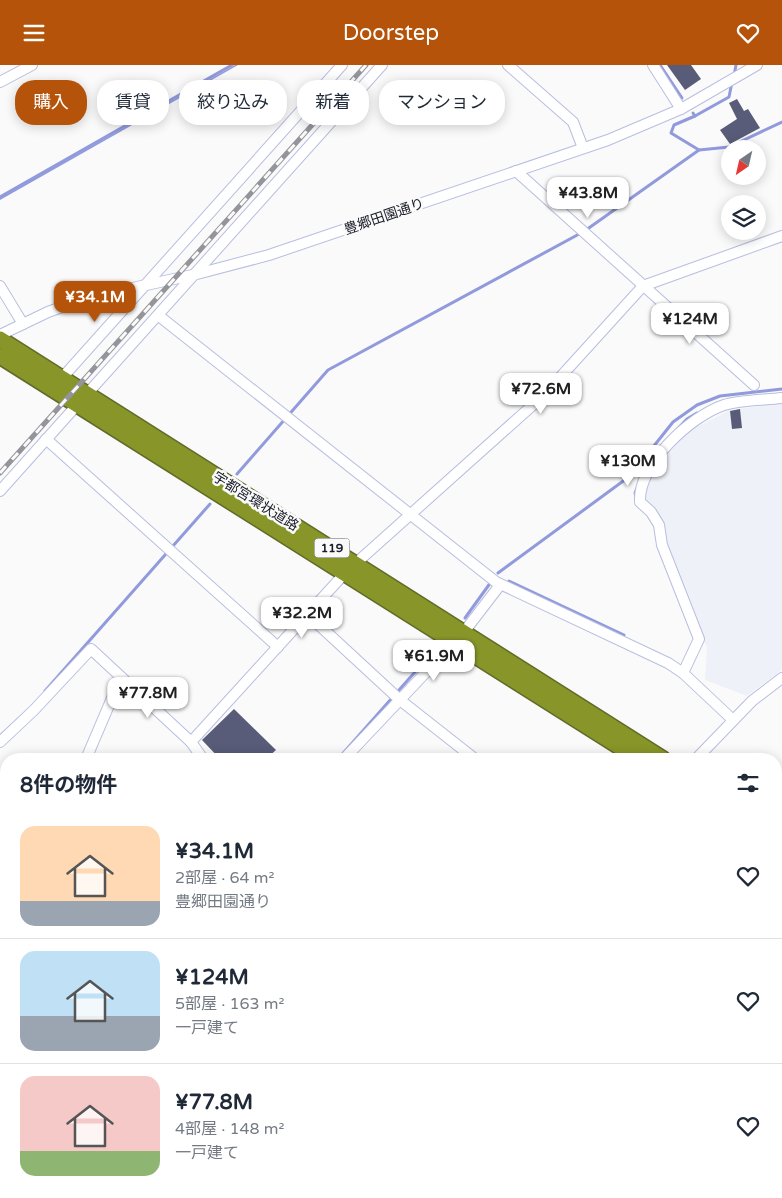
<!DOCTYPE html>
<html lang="ja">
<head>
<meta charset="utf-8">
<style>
	:root { --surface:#fff; --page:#f2f2f3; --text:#1f2937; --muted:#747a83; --line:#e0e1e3; --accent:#b45309 }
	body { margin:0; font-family:"Varela Round","Noto Sans JP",sans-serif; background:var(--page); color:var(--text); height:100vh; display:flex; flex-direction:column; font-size:19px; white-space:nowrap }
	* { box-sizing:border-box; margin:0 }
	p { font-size:16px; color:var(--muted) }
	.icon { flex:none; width:28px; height:28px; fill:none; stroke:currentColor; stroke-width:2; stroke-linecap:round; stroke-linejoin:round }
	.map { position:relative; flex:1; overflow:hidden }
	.drawer { position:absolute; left:0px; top:688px; width:782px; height:446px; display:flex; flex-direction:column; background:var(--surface); border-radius:20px 20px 0 0; box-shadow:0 2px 12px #0003 }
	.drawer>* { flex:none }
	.hud { position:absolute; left:15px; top:15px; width:500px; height:45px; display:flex; gap:10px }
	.needle { width:32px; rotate:214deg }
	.fabs { position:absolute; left:721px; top:75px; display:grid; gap:10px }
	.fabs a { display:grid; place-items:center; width:45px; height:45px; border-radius:50%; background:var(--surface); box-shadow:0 2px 12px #0003; font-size:25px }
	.price { position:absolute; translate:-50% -42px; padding:0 11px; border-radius:10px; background:#fff; color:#222; font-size:16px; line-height:32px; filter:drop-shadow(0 1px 2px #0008) }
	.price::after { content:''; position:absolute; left:50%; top:30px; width:15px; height:11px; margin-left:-8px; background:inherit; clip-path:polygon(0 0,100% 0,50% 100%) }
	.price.active { background:var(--accent); color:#fff }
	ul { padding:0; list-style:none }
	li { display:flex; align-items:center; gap:15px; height:125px; padding:0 20px }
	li+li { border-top:1px solid var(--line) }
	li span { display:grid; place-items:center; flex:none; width:140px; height:100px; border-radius:15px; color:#555 }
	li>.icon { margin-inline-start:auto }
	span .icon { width:60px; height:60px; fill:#fffc; stroke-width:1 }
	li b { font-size:21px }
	h2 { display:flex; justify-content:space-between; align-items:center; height:60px; padding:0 20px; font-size:21px }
	.tag { padding:0 18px; border-radius:20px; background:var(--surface); box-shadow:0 2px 12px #0003; font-size:18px; line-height:45px }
	.tag.active { background:var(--accent); color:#fff }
	header { display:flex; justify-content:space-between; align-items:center; height:65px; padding:0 20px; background:var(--accent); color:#fff; font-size:22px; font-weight:600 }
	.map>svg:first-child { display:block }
	.built { fill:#eff1f9 }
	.water { fill:#909adc }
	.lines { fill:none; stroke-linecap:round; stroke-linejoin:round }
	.stream { stroke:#909adc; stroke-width:3 }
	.building { fill:#585c79 }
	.minor-casing { stroke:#b8bedf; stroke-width:12 }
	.highway-casing { stroke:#616a28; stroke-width:18 }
	.minor { stroke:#fff; stroke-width:10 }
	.highway { stroke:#889528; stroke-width:15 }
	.rail-casing { stroke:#94949a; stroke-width:5 }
	.rail { stroke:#fafafa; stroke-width:3; stroke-dasharray:9; stroke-linecap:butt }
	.labels { text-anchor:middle; stroke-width:5; stroke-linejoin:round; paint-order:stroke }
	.shield { fill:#fafafa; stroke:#5c5e66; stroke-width:1 }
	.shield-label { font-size:12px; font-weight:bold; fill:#191b27 }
	.street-label { font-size:14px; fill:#191b27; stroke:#fafafa }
</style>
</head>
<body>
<header><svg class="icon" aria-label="menu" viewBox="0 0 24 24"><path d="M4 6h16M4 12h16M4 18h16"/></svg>Doorstep<svg class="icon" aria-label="heart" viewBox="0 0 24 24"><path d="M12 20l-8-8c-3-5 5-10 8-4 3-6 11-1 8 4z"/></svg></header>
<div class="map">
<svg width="782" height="1133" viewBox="0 0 782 1133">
	<rect width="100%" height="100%" fill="#fafafa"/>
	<path class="built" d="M782,338v267l-35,26 -42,-16 2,-32 -39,-90 -11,-46 -14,-15 14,-31 30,-34 43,-22z"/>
	<path class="water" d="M235,0h3l-238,135v-2z"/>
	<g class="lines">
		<g class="stream">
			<path d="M660,0l22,33"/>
			<path d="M734,11l2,-11"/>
			<path d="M695,51l34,-19 3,-15"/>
			<path d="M699,85l30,-3 53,-25"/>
			<path d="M0,132l232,-132"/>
			<path d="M586,165l113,-80 -28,-17 3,-8 21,-9 -2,-3"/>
			<path d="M665,377l22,-23 10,-6"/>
			<path d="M237,409l91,-104 253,-137"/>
			<path d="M637,436l-2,-8 2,-5"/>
			<path d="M498,508l132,-97 43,-54 24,-17 23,-9 62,-7"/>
			<path d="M509,516l115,54"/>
			<path d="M465,553l26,-36"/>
			<path d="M45,626l165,-187"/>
			<path d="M338,694l100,-113"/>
		</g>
	</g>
	<g class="building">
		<path d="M667,0h24l10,14 -16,11z"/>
		<path d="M737,34l7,12 4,-2 12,19 -30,16 -10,-14 17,-11 -8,-16z"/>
		<path d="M740,344l2,19 -10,1 -2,-18z"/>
		<path d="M234,644l42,41 -10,9h-46l-18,-19z"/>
	</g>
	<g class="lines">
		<defs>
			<g id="minor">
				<path d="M508,0l65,57 10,26"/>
				<path d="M653,0l28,44"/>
				<path d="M0,17l32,-17"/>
				<path d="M516,106l238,214"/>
				<path d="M0,221l23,38"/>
				<path d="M159,251l337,266 172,81 15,10 50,47"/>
				<path d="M0,270l48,-23 38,-14 111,-24 72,-19 339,-115 73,-31 76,-44"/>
				<path d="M62,313l280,-313"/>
				<path d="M87,329l295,-329"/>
				<path d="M46,374l232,208"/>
				<path d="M0,426l77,-86"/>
				<path d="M307,549l93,86 75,59"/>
				<path d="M683,608l16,-34 -37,-94 -3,-20 -8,-13 -11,-10c-2,-38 51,-86 84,-97 16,-5 41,-5 58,-7"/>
				<path d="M0,677l34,-32 57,-61 100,93 154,-169 199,-178 99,-109 139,-50"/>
				<path d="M191,677l12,17"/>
				<path d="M86,694l35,-82"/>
				<path d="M344,694l120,-127 36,-47"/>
				<path d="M696,694l56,-58 30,-23"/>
				<path d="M0,757l6,7"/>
				<path d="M776,926l6,-1"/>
				<path d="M0,973l6,-2"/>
				<path d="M776,1119h6"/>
				<path d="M237,1128l3,5"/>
			</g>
			<g id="highway">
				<path d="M0,274l663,420"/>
				<path d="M0,291l639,403"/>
				<path d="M776,775l6,5"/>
				<path d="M776,802l6,6"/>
			</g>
		</defs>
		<use href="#minor" class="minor-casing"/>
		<use href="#highway" class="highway-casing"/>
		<use href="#minor" class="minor"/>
		<use href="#highway" class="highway"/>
		<defs>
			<path id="rail" d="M0,408l366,-408"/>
		</defs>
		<use href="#rail" class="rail-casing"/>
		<use href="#rail" class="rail"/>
	</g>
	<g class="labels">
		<rect class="shield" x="314.5" y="473.5" width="35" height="19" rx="4"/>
		<g class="shield-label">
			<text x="332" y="487">119</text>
		</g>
		<g class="street-label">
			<text transform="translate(384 151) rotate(-19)" y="5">豊郷田園通り</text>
			<text transform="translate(256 436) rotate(32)" y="5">宇都宮環状道路</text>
		</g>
	</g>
</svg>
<div class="fabs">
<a><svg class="needle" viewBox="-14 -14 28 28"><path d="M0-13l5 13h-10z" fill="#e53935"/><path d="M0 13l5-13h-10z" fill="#747a83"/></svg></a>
<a><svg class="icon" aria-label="layers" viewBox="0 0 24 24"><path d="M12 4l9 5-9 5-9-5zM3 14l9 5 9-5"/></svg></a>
</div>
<b class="price" style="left:588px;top:154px">¥43.8M</b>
<b class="price active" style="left:95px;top:258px">¥34.1M</b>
<b class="price" style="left:690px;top:280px">¥124M</b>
<b class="price" style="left:541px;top:350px">¥72.6M</b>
<b class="price" style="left:628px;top:422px">¥130M</b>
<b class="price" style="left:302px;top:574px">¥32.2M</b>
<b class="price" style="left:434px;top:617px">¥61.9M</b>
<b class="price" style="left:148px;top:654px">¥77.8M</b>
<div class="hud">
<a class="tag active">購入</a>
<a class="tag">賃貸</a>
<a class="tag">絞り込み</a>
<a class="tag">新着</a>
<a class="tag">マンション</a>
</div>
<section class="drawer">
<h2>8件の物件<svg class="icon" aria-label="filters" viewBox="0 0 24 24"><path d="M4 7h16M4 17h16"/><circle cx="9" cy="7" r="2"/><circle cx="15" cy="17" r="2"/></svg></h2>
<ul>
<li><span style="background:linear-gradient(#ffd9b3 75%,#9aa5b1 0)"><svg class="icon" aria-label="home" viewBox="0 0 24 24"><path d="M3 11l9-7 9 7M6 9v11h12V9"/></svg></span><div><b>¥34.1M</b><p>2部屋 · 64 m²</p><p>豊郷田園通り</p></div><svg class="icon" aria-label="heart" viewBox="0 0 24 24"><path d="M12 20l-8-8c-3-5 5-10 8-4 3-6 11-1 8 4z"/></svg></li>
<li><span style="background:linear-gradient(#bfe0f5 65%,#9aa5b1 0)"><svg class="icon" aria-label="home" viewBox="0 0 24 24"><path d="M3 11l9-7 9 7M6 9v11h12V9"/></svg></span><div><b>¥124M</b><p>5部屋 · 163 m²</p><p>一戸建て</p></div><svg class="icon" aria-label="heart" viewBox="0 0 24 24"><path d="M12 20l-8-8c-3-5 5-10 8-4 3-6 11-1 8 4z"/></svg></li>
<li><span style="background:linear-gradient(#f6c9c9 75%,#8fb573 0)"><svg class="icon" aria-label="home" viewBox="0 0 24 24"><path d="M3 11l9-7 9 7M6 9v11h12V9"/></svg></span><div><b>¥77.8M</b><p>4部屋 · 148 m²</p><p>一戸建て</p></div><svg class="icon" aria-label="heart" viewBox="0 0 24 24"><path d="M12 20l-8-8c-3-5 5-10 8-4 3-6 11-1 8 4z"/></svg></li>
</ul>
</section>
</div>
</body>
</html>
